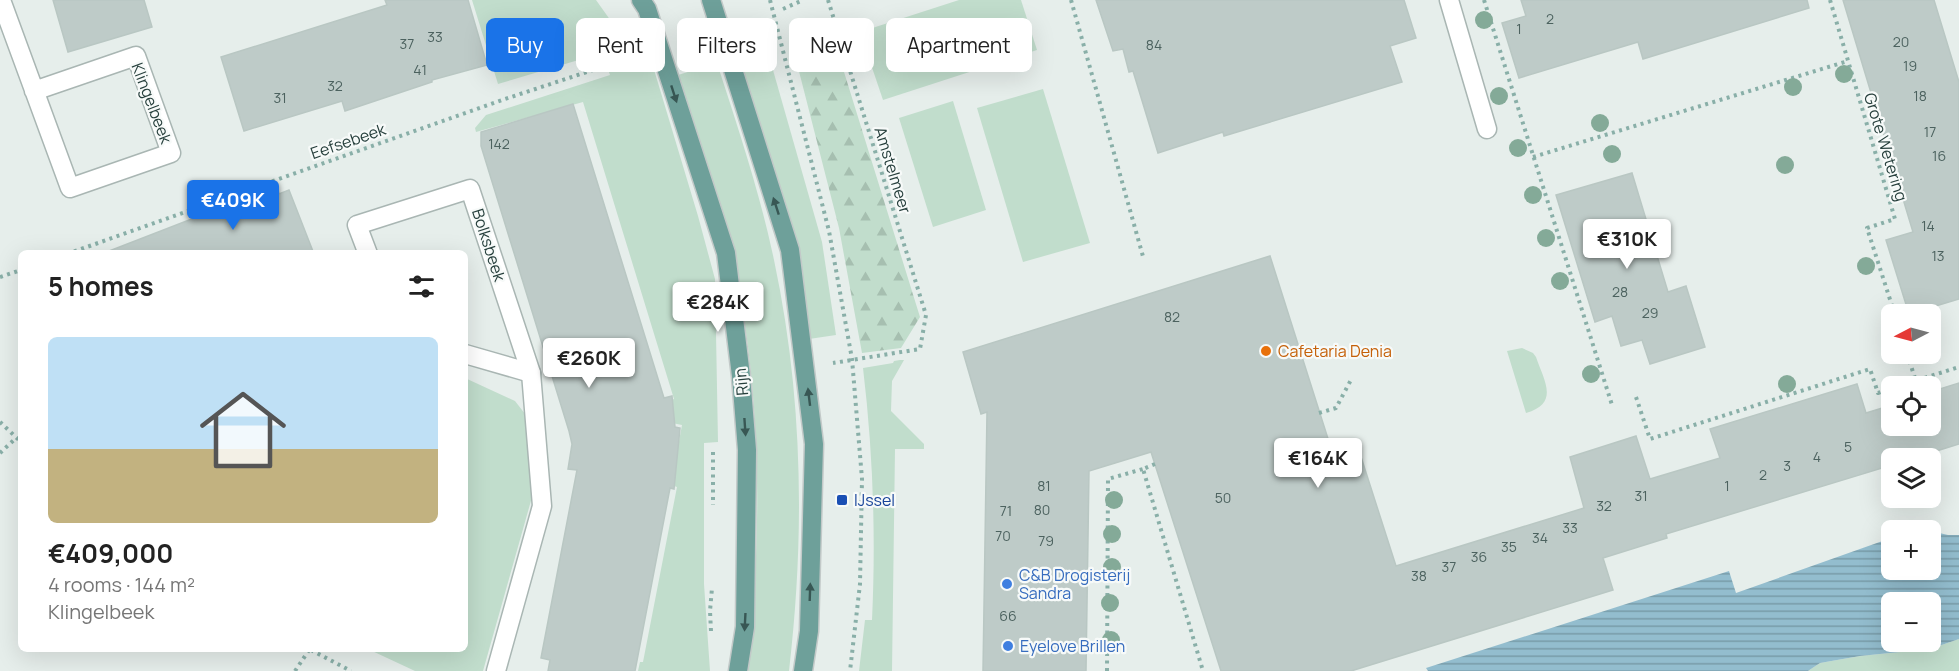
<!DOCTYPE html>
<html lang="en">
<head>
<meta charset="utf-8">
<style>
	:root { --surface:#fff; --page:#f6f6f6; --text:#222; --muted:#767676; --accent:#1a73e8 }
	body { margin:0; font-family:Manrope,sans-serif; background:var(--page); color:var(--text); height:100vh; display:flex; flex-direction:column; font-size:22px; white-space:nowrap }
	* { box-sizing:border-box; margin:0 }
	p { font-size:20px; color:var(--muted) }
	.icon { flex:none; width:33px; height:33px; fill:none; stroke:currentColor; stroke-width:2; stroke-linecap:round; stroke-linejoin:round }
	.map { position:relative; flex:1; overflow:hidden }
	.sheet { position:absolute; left:18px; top:250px; width:450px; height:402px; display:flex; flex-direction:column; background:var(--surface); border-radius:9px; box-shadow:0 6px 24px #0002 }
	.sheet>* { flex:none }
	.hud { position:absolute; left:486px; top:18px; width:570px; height:54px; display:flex; gap:12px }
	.needle { width:39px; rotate:264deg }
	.fabs { position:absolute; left:1881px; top:304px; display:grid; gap:12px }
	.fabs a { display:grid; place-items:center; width:60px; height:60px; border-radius:9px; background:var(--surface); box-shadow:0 6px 24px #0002; font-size:30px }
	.price { position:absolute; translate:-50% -51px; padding:0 14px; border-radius:6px; background:#fff; color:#222; font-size:20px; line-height:39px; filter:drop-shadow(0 2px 3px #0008) }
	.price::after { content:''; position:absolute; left:50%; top:36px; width:18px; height:14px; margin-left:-9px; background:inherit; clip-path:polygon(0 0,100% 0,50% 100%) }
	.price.on { background:var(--accent); color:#fff }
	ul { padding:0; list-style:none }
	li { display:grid; align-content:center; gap:12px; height:318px; padding:0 30px }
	li span { display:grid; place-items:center; height:186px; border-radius:9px; color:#555 }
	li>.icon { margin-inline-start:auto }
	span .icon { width:108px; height:108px; fill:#fffc; stroke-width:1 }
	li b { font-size:26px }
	h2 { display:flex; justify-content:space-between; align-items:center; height:72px; padding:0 30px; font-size:26px }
	.pill { padding:0 21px; border-radius:9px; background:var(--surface); box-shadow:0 6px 24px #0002; font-size:21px; line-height:54px }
	.pill.on { background:var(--accent); color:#fff }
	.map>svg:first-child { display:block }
	.grass { fill:#c1ddcc }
	.forest { fill:url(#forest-firs) }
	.water { fill:url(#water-rules); fill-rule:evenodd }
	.building { fill:#becbc8; stroke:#b9c7c3; stroke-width:1.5 }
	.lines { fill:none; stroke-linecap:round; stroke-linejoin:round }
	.minor-casing { stroke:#a9b6b3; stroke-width:21 }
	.major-casing { stroke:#c2c9c8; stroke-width:21 }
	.path { stroke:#89afa8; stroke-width:4; stroke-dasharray:3 4.5; stroke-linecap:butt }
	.minor { stroke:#fff; stroke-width:18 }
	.major { stroke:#6ea09a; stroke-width:18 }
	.tree { fill:#84aa98 }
	.oneway { fill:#385754 }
	.food-dot { fill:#e8710a; stroke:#f7faf9; stroke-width:2 }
	.transit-dot { fill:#1a4fb4; stroke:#f7faf9; stroke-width:2 }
	.shop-dot { fill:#3f7fe0; stroke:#f7faf9; stroke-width:2 }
	.labels { text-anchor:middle; stroke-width:4.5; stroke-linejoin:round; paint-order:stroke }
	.number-label { font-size:14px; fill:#4c625f }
	.street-label { font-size:16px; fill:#263f3c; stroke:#f7faf9 }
	.food-label { font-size:16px; fill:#c56008; stroke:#f7faf9; text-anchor:start }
	.transit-label { font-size:16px; fill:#164399; stroke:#f7faf9; text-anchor:start }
	.shop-label { font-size:16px; fill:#366cbe; stroke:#f7faf9; text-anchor:start }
</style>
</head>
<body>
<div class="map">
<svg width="1959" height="671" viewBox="0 0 1959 671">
	<defs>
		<pattern id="forest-firs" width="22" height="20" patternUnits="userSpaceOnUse" patternTransform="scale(1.5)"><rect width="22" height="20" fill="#c1ddcc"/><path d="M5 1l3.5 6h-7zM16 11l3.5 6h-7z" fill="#a6bfb0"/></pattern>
		<pattern id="water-rules" width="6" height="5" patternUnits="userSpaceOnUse" patternTransform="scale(1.5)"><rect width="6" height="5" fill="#93bdce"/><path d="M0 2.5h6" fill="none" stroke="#789ba8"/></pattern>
	</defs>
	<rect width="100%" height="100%" fill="#e6eeeb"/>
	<g class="grass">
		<path d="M472,0h124l37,52 4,-1 6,13 9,-1 46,153 17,63 3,163 -14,1v141l6,87h-72l2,-9h3l34,-175 -6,-2 11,-60 -35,-7 -3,-9 30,-10 -91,-297 -107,30 -1,-4 11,-13 124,-40 -8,-22 -104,31z"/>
		<path d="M959,0h62l16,50 -154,50 -23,-68z"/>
		<path d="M767,49l55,193 14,93 -27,4 -72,-283z"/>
		<path d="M717,63c21,65 43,130 57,197 29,136 31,274 15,411h-41c14,-146 15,-282 -18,-426 -4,-19 -12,-38 -17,-57 -12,-38 -24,-75 -35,-113z"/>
		<path d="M1043,89l47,154 -67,19 -46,-154z"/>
		<path d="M953,101l33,109 -53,17 -34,-109z"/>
		<path d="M1522,348l11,5 3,4c8,24 24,46 -10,56l-19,-62z"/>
		<path d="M900,360h4l-12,21 -1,30 33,33v5h-29l-3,222h-33l6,-51h7c4,-84 1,-169 -9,-252l30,-5 1,-2z"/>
		<path d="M465,378l50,23 14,18 5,71 -51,181h-68l-45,-21h95z"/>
		<path d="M1959,639v32h-151l12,-8 40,-7 70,-7z"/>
	</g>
	<path class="forest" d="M831,30l89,287 -19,31 -39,5 -23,-125 -48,-188z"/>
	<path class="water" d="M1931,531l17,4h11v104l-29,10 -70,7 -40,7 -12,8h-380l-2,-3 303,-97 7,22 155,-55 1,32h38zM1892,603h38v39h-38z"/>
	<g class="building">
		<path d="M53,0h91l8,27 -84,25z"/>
		<path d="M385,0h83l19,65 -55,15v2l-87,29 -3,-10 -98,30 -23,-74 166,-52z"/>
		<path d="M1096,0h308l12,38 -26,8 12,36 -178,54 -1,-4 -65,21 -25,-82 -4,1 -6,-23 -10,2z"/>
		<path d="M1521,0h286l2,8 -166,51 -5,-17 -119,36 -17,-55 24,-7z"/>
		<path d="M1843,0h91l25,82v217l-50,15 -23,-74 27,-8z"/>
		<path d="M573,104l91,294 8,-2 3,31 5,1 -6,61 -4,-1 -35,183h-87l2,-11 -9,-2 36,-188 -9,-1 4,-25 -3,-13 -88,-285v-14z"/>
		<path d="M1632,173l36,119 18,-6 19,61 -55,17 -8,-24 -21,6 -9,-30 -17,6 -39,-127z"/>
		<path d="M277,186l2,8 10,-4 25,64h-205v-3z"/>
		<path d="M1270,256l66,208 25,-7 35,109 188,-58 -14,-51 66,-21 14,43 70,-21 -10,-29 147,-45 9,29 26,-8v21h38v-34l29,-9v61l-48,15h-19v6l-226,69 1,4 -64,20 10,32 -262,81h-130l-70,-219 -62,19 -3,200h-103l4,-259 -6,2 -18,-62z"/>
	</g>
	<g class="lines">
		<defs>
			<g id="minor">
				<path d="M1,0l69,188 101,-35 -35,-97 -102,35"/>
				<path d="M1449,0l38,129"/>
				<path d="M368,254l-11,-29 113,-36 61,184 11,133 -46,165"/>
				<path d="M465,354l66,19"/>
			</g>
			<g id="major">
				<path d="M641,0l6,9 79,244 15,123 6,74 -2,177 -7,44"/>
				<path d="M711,0l79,250 24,194 -5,187 -6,40"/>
			</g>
		</defs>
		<use href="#minor" class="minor-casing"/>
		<use href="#major" class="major-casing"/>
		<g class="path">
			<path d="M770,0l59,231 23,128 10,120 -2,105 -10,87"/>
			<path d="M828,0l98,315 -6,34 -87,14"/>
			<path d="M1071,0l73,260"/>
			<path d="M1484,0l128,405"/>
			<path d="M1830,0l65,219 -28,9 28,87"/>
			<path d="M783,9l20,-9"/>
			<path d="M1533,157l315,-96"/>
			<path d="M67,254l438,-155 100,-33"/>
			<path d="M0,277l21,-7"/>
			<path d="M1907,354l9,27"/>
			<path d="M1896,387l63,-20"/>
			<path d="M1636,397l14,42 220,-70 8,24 14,-5"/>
			<path d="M1319,413l17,-5 16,-30"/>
			<path d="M0,422l21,20"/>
			<path d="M713,452v53"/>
			<path d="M0,453l16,-15"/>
			<path d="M1155,464l-12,5 60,202"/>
			<path d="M711,631l-1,-20 2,-23"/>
			<path d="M311,650l40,21"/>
			<path d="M295,671l14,-21"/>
			<path d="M1107,671l1,-192 35,-10"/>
		</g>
		<use href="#minor" class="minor"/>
		<use href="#major" class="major"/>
	</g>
	<g class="tree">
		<circle cx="1484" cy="20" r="9"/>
		<circle cx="1844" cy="74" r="9"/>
		<circle cx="1793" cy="87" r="9"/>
		<circle cx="1499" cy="96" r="9"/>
		<circle cx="1600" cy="123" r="9"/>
		<circle cx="1518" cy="148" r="9"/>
		<circle cx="1612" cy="154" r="9"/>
		<circle cx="1785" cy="165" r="9"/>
		<circle cx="1533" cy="195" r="9"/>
		<circle cx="1546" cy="238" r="9"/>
		<circle cx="1866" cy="266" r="9"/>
		<circle cx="1560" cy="281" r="9"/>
		<circle cx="1591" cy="374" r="9"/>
		<circle cx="1787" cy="384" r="9"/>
		<circle cx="1114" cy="500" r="9"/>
		<circle cx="1112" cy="534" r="9"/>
		<circle cx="1112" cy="567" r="9"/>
		<circle cx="1110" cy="603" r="9"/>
		<circle cx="1111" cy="640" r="9"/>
	</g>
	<defs><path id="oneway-solid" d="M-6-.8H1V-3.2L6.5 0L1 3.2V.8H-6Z" transform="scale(1.5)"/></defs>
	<g class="oneway">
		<use href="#oneway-solid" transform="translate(674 94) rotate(72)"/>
		<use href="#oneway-solid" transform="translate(776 206) rotate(-108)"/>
		<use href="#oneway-solid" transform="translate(809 397) rotate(-97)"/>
		<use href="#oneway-solid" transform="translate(745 427) rotate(86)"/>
		<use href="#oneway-solid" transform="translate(810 592) rotate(-88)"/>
		<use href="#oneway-solid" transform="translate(745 622) rotate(93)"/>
	</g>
	<circle class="food-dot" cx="1266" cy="351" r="6"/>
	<rect class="transit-dot" x="836" y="494" width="12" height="12" rx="3"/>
	<g class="shop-dot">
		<circle cx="1007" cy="584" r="6"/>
		<circle cx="1008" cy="646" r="6"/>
	</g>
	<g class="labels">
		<g class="number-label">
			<text x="1550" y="24">2</text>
			<text x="1519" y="34">1</text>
			<text x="435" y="42">33</text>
			<text x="1901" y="47">20</text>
			<text x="407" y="49">37</text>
			<text x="1154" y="50">84</text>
			<text x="1910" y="71">19</text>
			<text x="420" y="75">41</text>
			<text x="335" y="91">32</text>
			<text x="1920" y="101">18</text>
			<text x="280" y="103">31</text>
			<text x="1930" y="137">17</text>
			<text x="499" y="149">142</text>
			<text x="1939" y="161">16</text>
			<text x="1928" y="231">14</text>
			<text x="1938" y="261">13</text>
			<text x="1620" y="297">28</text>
			<text x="1650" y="318">29</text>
			<text x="1172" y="322">82</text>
			<text x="1848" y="452">5</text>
			<text x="1817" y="462">4</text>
			<text x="1787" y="471">3</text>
			<text x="1763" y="480">2</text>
			<text x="1044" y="491">81</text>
			<text x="1727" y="491">1</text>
			<text x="1641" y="501">31</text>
			<text x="1223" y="503">50</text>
			<text x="1604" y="511">32</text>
			<text x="1042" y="515">80</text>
			<text x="1006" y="516">71</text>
			<text x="1570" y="533">33</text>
			<text x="1003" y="541">70</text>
			<text x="1540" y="543">34</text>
			<text x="1046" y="546">79</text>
			<text x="1509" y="552">35</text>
			<text x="1479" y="562">36</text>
			<text x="1449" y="572">37</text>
			<text x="1419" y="581">38</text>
			<text x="1008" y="621">66</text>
		</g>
		<g class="street-label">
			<text transform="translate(152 103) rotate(69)" y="6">Klingelbeek</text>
			<text transform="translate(348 141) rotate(-19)" y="6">Eefsebeek</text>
			<text transform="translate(1886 147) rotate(73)" y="6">Grote Wetering</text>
			<text transform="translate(893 170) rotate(73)" y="6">Amstelmeer</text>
			<text transform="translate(489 245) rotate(72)" y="6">Bolksbeek</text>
			<text transform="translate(741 382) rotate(-95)" y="6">Rijn</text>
		</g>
		<g class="food-label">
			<text x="1278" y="357">Cafetaria Denia</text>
		</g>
		<g class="transit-label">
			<text x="854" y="506">IJssel</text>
		</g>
		<g class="shop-label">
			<text x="1019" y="581">C&amp;B Drogisterij<tspan x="1019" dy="18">Sandra</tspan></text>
			<text x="1020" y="652">Eyelove Brillen</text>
		</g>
	</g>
</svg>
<div class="fabs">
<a><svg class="needle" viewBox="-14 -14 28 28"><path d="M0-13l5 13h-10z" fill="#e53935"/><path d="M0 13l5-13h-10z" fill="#767676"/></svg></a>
<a><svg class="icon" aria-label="locate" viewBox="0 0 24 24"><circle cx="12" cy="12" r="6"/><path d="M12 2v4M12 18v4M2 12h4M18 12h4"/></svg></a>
<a><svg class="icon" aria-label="layers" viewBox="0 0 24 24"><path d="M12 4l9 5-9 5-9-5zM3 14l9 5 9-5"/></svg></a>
<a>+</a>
<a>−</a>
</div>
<b class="price on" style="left:233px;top:231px">€409K</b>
<b class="price" style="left:1627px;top:270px">€310K</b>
<b class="price" style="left:718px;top:333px">€284K</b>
<b class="price" style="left:589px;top:389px">€260K</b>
<b class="price" style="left:1318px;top:489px">€164K</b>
<div class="hud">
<a class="pill on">Buy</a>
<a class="pill">Rent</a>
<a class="pill">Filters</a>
<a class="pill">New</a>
<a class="pill">Apartment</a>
</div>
<section class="sheet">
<h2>5 homes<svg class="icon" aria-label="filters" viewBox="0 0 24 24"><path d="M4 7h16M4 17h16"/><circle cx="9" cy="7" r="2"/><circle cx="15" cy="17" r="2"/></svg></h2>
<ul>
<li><span style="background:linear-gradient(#bfe0f5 60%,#c2b280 0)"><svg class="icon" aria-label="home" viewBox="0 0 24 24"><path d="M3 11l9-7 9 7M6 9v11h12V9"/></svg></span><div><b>€409,000</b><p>4 rooms · 144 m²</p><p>Klingelbeek</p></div></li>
</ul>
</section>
</div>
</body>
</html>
